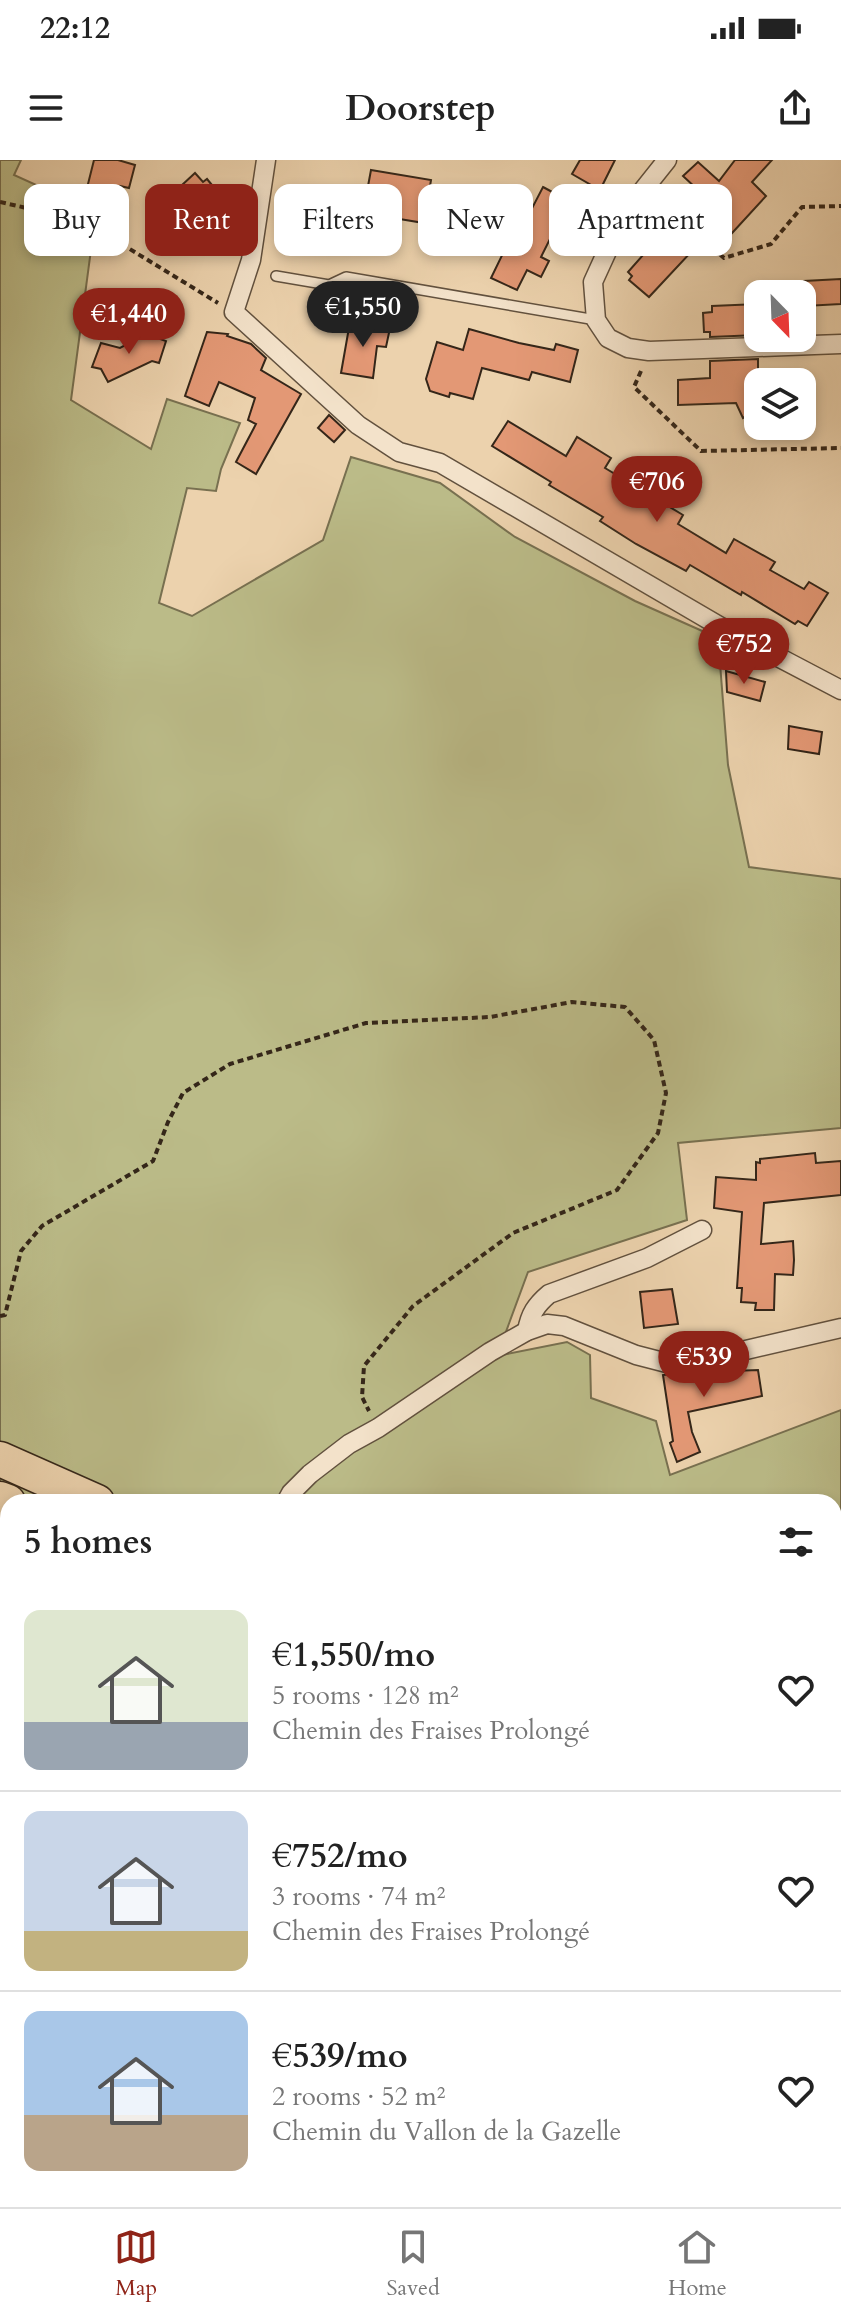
<!DOCTYPE html>
<html lang="en">
<head>
<meta charset="utf-8">
<style>
	:root { --surface:#fff; --page:#f6f6f6; --text:#222; --muted:#767676; --line:#e0e0e0; --accent:#8f2418 }
	body { margin:0; font-family:Cardo,serif; background:var(--page); color:var(--text); height:100vh; display:flex; flex-direction:column; font-size:30px; white-space:nowrap }
	* { box-sizing:border-box; margin:0 }
	p { font-size:26px; color:var(--muted) }
	.icon { flex:none; width:44px; height:44px; fill:none; stroke:currentColor; stroke-width:2; stroke-linecap:round; stroke-linejoin:round }
	.map { position:relative; flex:1; overflow:hidden }
	.panel { position:absolute; left:0px; top:1334px; width:842px; height:714px; display:flex; flex-direction:column; background:var(--surface); border-radius:24px 24px 0 0; box-shadow:0 4px 12px #0003 }
	.panel>* { flex:none }
	.banner { position:absolute; left:24px; top:24px; width:794px; height:72px; display:flex; gap:16px }
	.needle { width:52px; rotate:157deg }
	.controls { position:absolute; left:744px; top:120px; display:grid; gap:16px }
	.controls a { display:grid; place-items:center; width:72px; height:72px; border-radius:16px; background:var(--surface); box-shadow:0 4px 12px #0003; font-size:40px }
	.price { position:absolute; translate:-50% -68px; padding:0 18px; border-radius:28px; background:var(--accent); color:#fff; font-size:26px; line-height:52px; filter:drop-shadow(0 2px 4px #0008) }
	.price::after { content:''; position:absolute; left:50%; top:48px; width:24px; height:18px; margin-left:-12px; background:inherit; clip-path:polygon(0 0,100% 0,50% 100%) }
	.price.on { background:#222; color:#fff }
	ul { padding:0; list-style:none }
	li { display:flex; align-items:center; gap:24px; height:200px; padding:0 24px }
	li+li { border-top:2px solid var(--line) }
	li span { display:grid; place-items:center; flex:none; width:224px; height:160px; border-radius:16px; color:#555 }
	li>.icon { margin-inline-start:auto }
	span .icon { width:96px; height:96px; fill:#fffc; stroke-width:1 }
	li b { font-size:34px }
	h2 { display:flex; justify-content:space-between; align-items:center; height:96px; padding:0 24px; font-size:34px }
	.tag { padding:0 28px; border-radius:16px; background:var(--surface); box-shadow:0 4px 12px #0003; font-size:28px; line-height:72px }
	.tag.on { background:var(--accent); color:#fff }
	.status { display:flex; justify-content:space-between; align-items:center; height:56px; padding:0 40px; background:var(--surface); direction:ltr }
	.status svg { height:22px; fill:currentColor }
	header { display:flex; justify-content:space-between; align-items:center; height:104px; padding:0 24px; background:var(--surface); font-size:36px; font-weight:700 }
	.tab-bar { display:flex; justify-content:space-around; align-items:center; height:112px; border-top:2px solid var(--line); background:var(--surface); font-size:22px; color:var(--muted) }
	.tab-bar a { display:grid; justify-items:center; gap:4px }
	.tab-bar .on { color:var(--accent) }
	.map>svg:first-child { display:block }
	.green { fill:#bb8; stroke:#787050; stroke-width:2; fill-rule:evenodd }
	.building { fill:#e39875; stroke:#342619; stroke-width:2 }
	.lines { fill:none; stroke-linecap:round; stroke-linejoin:round }
	.service-casing { stroke:#62513e; stroke-width:12 }
	.minor-casing { stroke:#62513e; stroke-width:21 }
	.motorway-casing { stroke:#342619; stroke-width:37 }
	.path { stroke:#342619; stroke-width:4; stroke-dasharray:6 4; stroke-linecap:butt }
	.service { stroke:#f3e2ca; stroke-width:9 }
	.minor { stroke:#f3e2ca; stroke-width:18 }
	.motorway { stroke:#ecd2ad; stroke-width:34 }
</style>
</head>
<body>
<div class="status"><b>22:12</b><svg viewBox="0 0 49 12"><path d="M0 12V9h3v3zM5 12V6h3v6zM10 12V3h3v9zM15 12V0h3v12zM26 1h20v11H26zM47 4h2v5h-2z"/></svg></div>
<header><svg class="icon" aria-label="menu" viewBox="0 0 24 24"><path d="M4 6h16M4 12h16M4 18h16"/></svg>Doorstep<svg class="icon" aria-label="share" viewBox="0 0 24 24"><path d="M12 15V3M7 8l5-5 5 5M5 13v7h14v-7"/></svg></header>
<div class="map">
<svg width="841" height="2047" viewBox="0 0 841 2047">
	<rect width="100%" height="100%" fill="#ecd2ad"/>
	<filter id="stains"><feTurbulence type="fractalNoise" baseFrequency=".0025" numOctaves="4"/><feColorMatrix values="0 0 0 0 .2 0 0 0 0 .09 0 0 0 0 .02 0 0 0 .5 -.17"/></filter>
	<radialGradient id="worn" r=".72"><stop offset=".6" stop-color="#630" stop-opacity="0"/><stop offset="1" stop-color="#630" stop-opacity=".3"/></radialGradient>
	<path class="green" d="M0,0h21l-7,15 82,37 -25,188 80,49 16,-50 73,24 -19,46 -5,22 -29,-3 -28,115 33,13 131,-76 28,-83 89,26 75,54 120,64 83,37 10,127 21,102 92,12v249l-163,15 9,77 -159,52 -31,84 70,-14 23,13 1,43 65,23 14,54 171,-65v797h-841zM8,1342h826v698h-826z"/>
	<g class="building">
		<path d="M94,0h24l17,5 -6,23 -9,-2 -2,10 -31,-8z"/>
		<path d="M580,0h35l-15,30 -28,-16z"/>
		<path d="M735,0h37l-20,22 14,14 -44,48 -25,-23 16,-17 -30,-28 15,-14 21,19z"/>
		<path d="M371,10l60,10 -7,43 -61,-10z"/>
		<path d="M195,13l8,9 4,-3 9,11 -8,7 18,20 -28,25 -18,-19 -6,6 -13,-13 18,-15 -11,-3z"/>
		<path d="M543,27l26,14 -28,56 8,4 -8,16 -14,-7 -10,20 -26,-12 18,-37 5,2z"/>
		<path d="M298,43l43,9 -5,29 -43,-8z"/>
		<path d="M667,68l25,23 -43,46 -20,-17 3,-4 -4,-4z"/>
		<path d="M841,119v25l-36,2 -1,-25z"/>
		<path d="M758,144v31l-48,2v-5h-6l-1,-19 9,-1v-6z"/>
		<path d="M350,162l40,6 -4,19 -9,-1 -4,32 -32,-5z"/>
		<path d="M469,169l50,14 35,7 2,-6 22,6 -8,32 -38,-10 -3,8 -47,-12 -9,31 -23,-6 -1,4 -19,-6 -4,-12 11,-37 26,8z"/>
		<path d="M138,171l28,10 -7,22 -7,-2 -44,21 -7,-13 -9,-2 9,-24 19,5 15,-8z"/>
		<path d="M207,172l21,2 -1,2 24,8 15,14 -5,12 40,24 -45,80 -20,-12 20,-38 -8,-4 7,-22 -36,-16 -10,24 -24,-10z"/>
		<path d="M758,199v51l-15,8 -7,-15 -58,2v-25l32,-2v-17z"/>
		<path d="M329,255l16,15 -11,12 -16,-14z"/>
		<path d="M508,261l58,35 11,-19 34,21 -6,10 78,47 -5,9 48,29 8,-14 41,23 -5,8 34,19 5,-7 19,11 -21,33 -9,-5 -3,3 -53,-32 -1,3 -51,-30 -4,6 -50,-27 -36,-23 3,-4 -54,-32 2,-3 -59,-36z"/>
		<path d="M726,511l39,11 -5,19 -33,-9z"/>
		<path d="M789,566l33,6 -3,22 -31,-5z"/>
		<path d="M815,993l1,10 25,-2v34l-77,8 -3,41 32,-3 1,19 -1,15 -18,-1 -1,36h-19l1,-7 -15,-1 1,-14h-5l5,-76 -28,-4 2,-31 40,3v-18l4,1v-4z"/>
		<path d="M672,1129l6,35 -34,4 -4,-36z"/>
		<path d="M731,1206l1,5 26,-1 4,26 -74,16 4,20 8,20 -23,10 -7,-19 3,-2 -10,-66z"/>
	</g>
	<g class="lines">
		<defs>
			<path id="service" d="M276,116l53,9 17,-8 250,43"/>
			<g id="minor">
				<path d="M266,0l-15,100 -17,52 124,113 41,27 41,11 281,164 120,63"/>
				<path d="M667,0l-43,54 -31,68 3,38 12,18 20,10 21,3 192,-7"/>
				<path d="M527,1171c3,-17 9,-26 22,-37l98,-36 55,-28"/>
				<path d="M286,1342l5,-9 19,-19 39,-30 29,-16 112,-76 37,-21 20,-7 17,2 72,29 31,8 66,-10 108,-25"/>
				<path d="M550,2040l7,7"/>
			</g>
			<g id="motorway">
				<path d="M0,1299l97,43"/>
				<path d="M0,1339l8,3"/>
				<path d="M0,1374l8,3"/>
				<path d="M834,1491l7,1"/>
				<path d="M834,1557l7,1"/>
			</g>
		</defs>
		<use href="#service" class="service-casing"/>
		<use href="#minor" class="minor-casing"/>
		<use href="#motorway" class="motorway-casing"/>
		<g class="path">
			<path d="M660,41l64,57 47,-14 31,-37 39,-1"/>
			<path d="M0,42l84,19 134,82"/>
			<path d="M641,211l-7,16 67,64 140,-3"/>
			<path d="M0,1156l5,-1 16,-64 21,-25 111,-65 15,-39 15,-29 47,-29 136,-41 124,-6 82,-15 53,5 29,33 12,53 -8,40 -41,57 -104,43 -100,73 -49,60 -2,31 7,14"/>
		</g>
		<use href="#service" class="service"/>
		<use href="#minor" class="minor"/>
		<use href="#motorway" class="motorway"/>
	</g>
	<rect width="100%" height="100%" filter="url(#stains)"/>
	<rect width="100%" height="100%" fill="url(#worn)"/>
</svg>
<div class="controls">
<a><svg class="needle" viewBox="-14 -14 28 28"><path d="M0-13l5 13h-10z" fill="#e53935"/><path d="M0 13l5-13h-10z" fill="#767676"/></svg></a>
<a><svg class="icon" aria-label="layers" viewBox="0 0 24 24"><path d="M12 4l9 5-9 5-9-5zM3 14l9 5 9-5"/></svg></a>
</div>
<b class="price on" style="left:363px;top:189px">€1,550</b>
<b class="price" style="left:129px;top:196px">€1,440</b>
<b class="price" style="left:657px;top:364px">€706</b>
<b class="price" style="left:744px;top:526px">€752</b>
<b class="price" style="left:704px;top:1239px">€539</b>
<div class="banner">
<a class="tag">Buy</a>
<a class="tag on">Rent</a>
<a class="tag">Filters</a>
<a class="tag">New</a>
<a class="tag">Apartment</a>
</div>
<section class="panel">
<h2>5 homes<svg class="icon" aria-label="filters" viewBox="0 0 24 24"><path d="M4 7h16M4 17h16"/><circle cx="9" cy="7" r="2"/><circle cx="15" cy="17" r="2"/></svg></h2>
<ul>
<li><span style="background:linear-gradient(#dfe7d0 70%,#9aa5b1 0)"><svg class="icon" aria-label="home" viewBox="0 0 24 24"><path d="M3 11l9-7 9 7M6 9v11h12V9"/></svg></span><div><b>€1,550/mo</b><p>5 rooms · 128 m²</p><p>Chemin des Fraises Prolongé</p></div><svg class="icon" aria-label="heart" viewBox="0 0 24 24"><path d="M12 20l-8-8c-3-5 5-10 8-4 3-6 11-1 8 4z"/></svg></li>
<li><span style="background:linear-gradient(#c9d6e8 75%,#c2b280 0)"><svg class="icon" aria-label="home" viewBox="0 0 24 24"><path d="M3 11l9-7 9 7M6 9v11h12V9"/></svg></span><div><b>€752/mo</b><p>3 rooms · 74 m²</p><p>Chemin des Fraises Prolongé</p></div><svg class="icon" aria-label="heart" viewBox="0 0 24 24"><path d="M12 20l-8-8c-3-5 5-10 8-4 3-6 11-1 8 4z"/></svg></li>
<li><span style="background:linear-gradient(#a9c7e8 65%,#b9a48a 0)"><svg class="icon" aria-label="home" viewBox="0 0 24 24"><path d="M3 11l9-7 9 7M6 9v11h12V9"/></svg></span><div><b>€539/mo</b><p>2 rooms · 52 m²</p><p>Chemin du Vallon de la Gazelle</p></div><svg class="icon" aria-label="heart" viewBox="0 0 24 24"><path d="M12 20l-8-8c-3-5 5-10 8-4 3-6 11-1 8 4z"/></svg></li>
</ul>
</section>
</div>
<nav class="tab-bar">
<a class="on"><svg class="icon" aria-label="map" viewBox="0 0 24 24"><path d="M3 6l6-2 6 2 6-2v14l-6 2-6-2-6 2zM9 4v14M15 6v14"/></svg>Map</a>
<a><svg class="icon" aria-label="saved" viewBox="0 0 24 24"><path d="M7 4h10v16l-5-4-5 4z"/></svg>Saved</a>
<a><svg class="icon" aria-label="home" viewBox="0 0 24 24"><path d="M3 11l9-7 9 7M6 9v11h12V9"/></svg>Home</a>
</nav>
</body>
</html>
